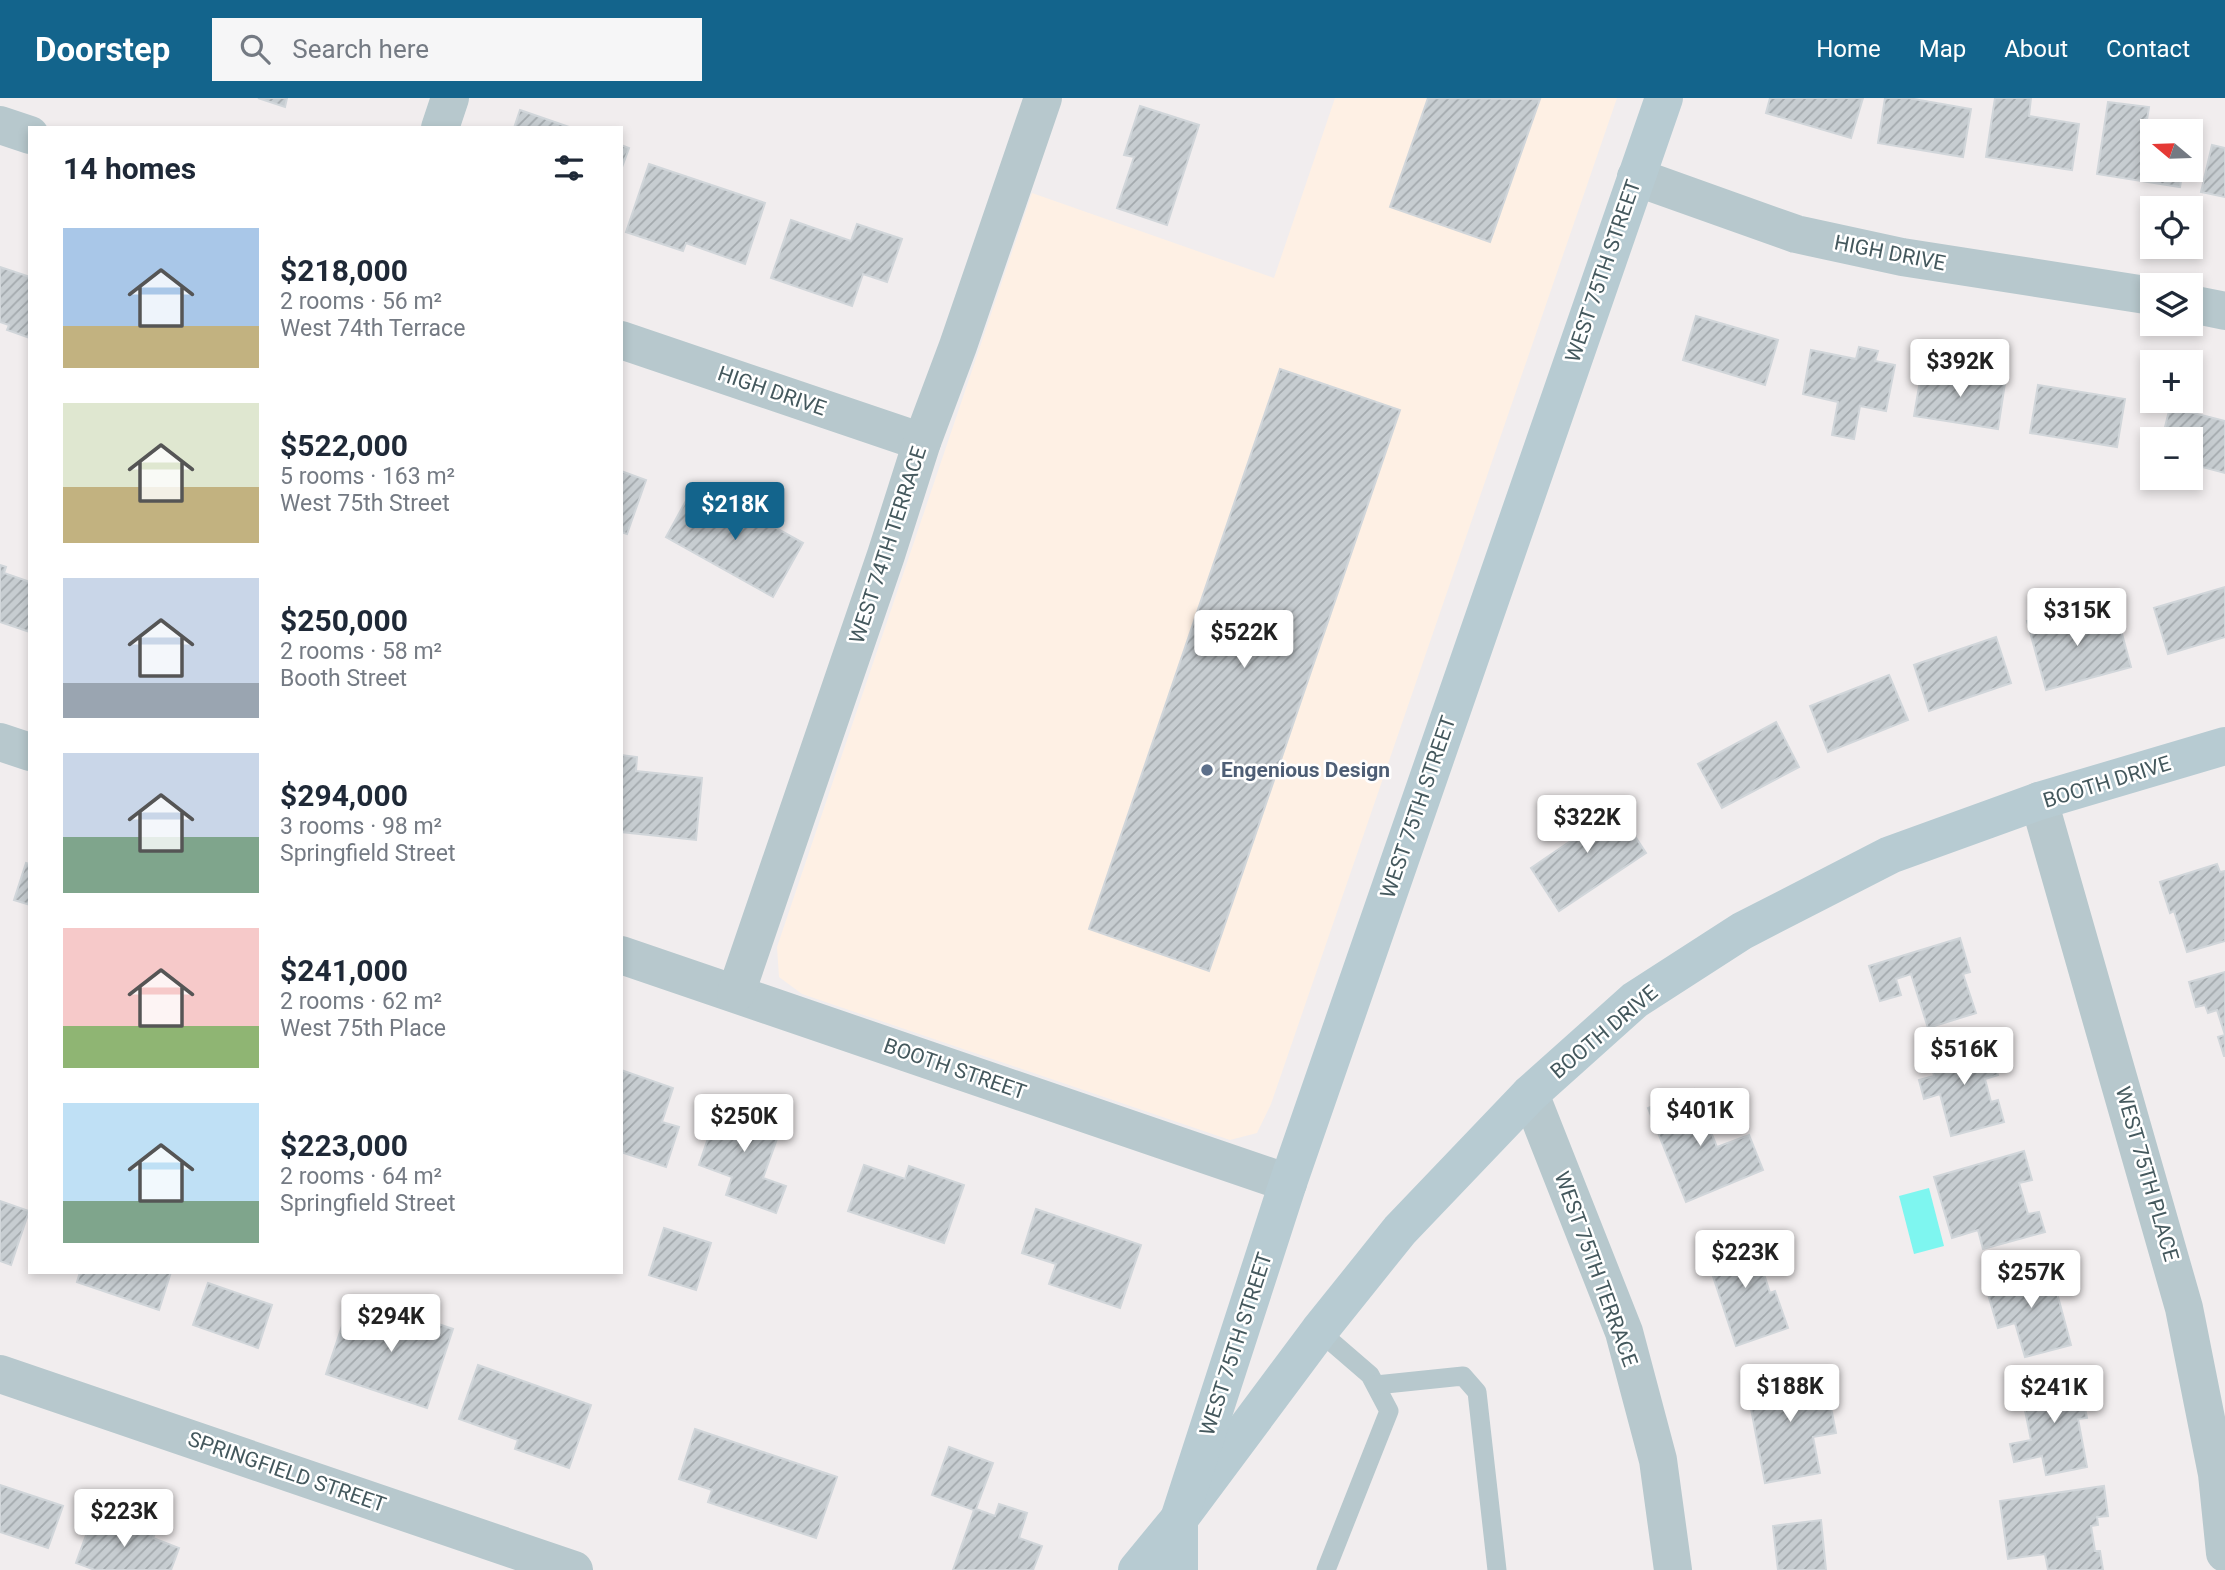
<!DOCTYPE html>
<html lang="en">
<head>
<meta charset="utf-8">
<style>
	:root { --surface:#fff; --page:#f6f6f7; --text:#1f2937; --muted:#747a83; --accent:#13648c }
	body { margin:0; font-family:Roboto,sans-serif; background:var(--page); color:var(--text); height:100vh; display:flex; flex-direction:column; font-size:26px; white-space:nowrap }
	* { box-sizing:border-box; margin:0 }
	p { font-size:23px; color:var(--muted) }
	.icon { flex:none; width:38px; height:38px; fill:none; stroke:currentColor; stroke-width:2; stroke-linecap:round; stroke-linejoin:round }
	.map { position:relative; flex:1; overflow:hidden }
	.details { position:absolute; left:28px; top:28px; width:595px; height:1148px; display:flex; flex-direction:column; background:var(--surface); border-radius:0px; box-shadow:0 4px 10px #0003 }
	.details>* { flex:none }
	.needle { width:46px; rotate:289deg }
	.fabs { position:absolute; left:2140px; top:21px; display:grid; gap:14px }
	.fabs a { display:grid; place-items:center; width:63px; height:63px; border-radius:0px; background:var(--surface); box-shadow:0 4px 10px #0003; font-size:35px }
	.price { position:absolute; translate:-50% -60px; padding:0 16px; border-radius:7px; background:#fff; color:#222; font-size:23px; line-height:46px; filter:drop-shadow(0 2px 4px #0008) }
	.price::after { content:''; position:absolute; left:50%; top:42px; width:21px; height:16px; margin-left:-10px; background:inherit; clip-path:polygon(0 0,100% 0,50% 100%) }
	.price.selected { background:var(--accent); color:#fff }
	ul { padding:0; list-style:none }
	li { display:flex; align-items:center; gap:21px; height:175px; padding:0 35px }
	li span { display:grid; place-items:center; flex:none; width:196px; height:140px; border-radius:0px; color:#555 }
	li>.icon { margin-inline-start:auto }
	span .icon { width:84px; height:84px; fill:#fffc; stroke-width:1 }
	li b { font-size:30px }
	h2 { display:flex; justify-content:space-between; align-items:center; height:84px; padding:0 35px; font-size:30px }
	header { display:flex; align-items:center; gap:42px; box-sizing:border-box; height:98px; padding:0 35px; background:var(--accent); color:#fff }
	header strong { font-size:33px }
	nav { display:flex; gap:38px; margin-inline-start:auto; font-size:24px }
	.search { width:490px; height:63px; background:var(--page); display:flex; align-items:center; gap:18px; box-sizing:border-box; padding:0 24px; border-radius:0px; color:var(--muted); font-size:26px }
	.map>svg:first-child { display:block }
	.commercial { fill:#fef0e4 }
	.water { fill:#7ef6f0 }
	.building { fill:url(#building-hatch); stroke:#d1d6da; stroke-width:2 }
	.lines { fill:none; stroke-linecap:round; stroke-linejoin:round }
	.lane { stroke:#b7c8cd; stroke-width:19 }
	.street { stroke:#b7c8cd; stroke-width:38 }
	.secondary { stroke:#b7cbd2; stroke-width:38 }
	.service-dot { fill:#5c6f8a; stroke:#fff; stroke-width:2.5 }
	.labels { text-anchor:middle; stroke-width:5; stroke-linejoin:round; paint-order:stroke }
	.street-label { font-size:21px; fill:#44585d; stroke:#fff }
	.service-label { font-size:21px; font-weight:bold; fill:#4e5e75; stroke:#fff; text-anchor:start }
</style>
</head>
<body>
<header>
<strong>Doorstep</strong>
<div class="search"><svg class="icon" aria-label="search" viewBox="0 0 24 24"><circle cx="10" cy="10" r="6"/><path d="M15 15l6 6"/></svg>Search here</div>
<nav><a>Home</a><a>Map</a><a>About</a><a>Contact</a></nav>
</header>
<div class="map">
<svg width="2225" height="1472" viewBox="0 0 2225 1472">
	<defs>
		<pattern id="building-hatch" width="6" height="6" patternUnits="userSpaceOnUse" patternTransform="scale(1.75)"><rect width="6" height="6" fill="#c7cdd1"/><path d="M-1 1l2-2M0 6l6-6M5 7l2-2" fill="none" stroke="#a3a9ad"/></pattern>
	</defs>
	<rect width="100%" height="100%" fill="#f1edee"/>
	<path class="commercial" d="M1335,0h282l-346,1006 -14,29 -27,7 -428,-146 -23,-17 -2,-30 255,-754 242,85z"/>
	<path class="water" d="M1929,1090l15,58 -30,8 -15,-58z"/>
	<g class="building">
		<path d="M258,0h29l-2,9z"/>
		<path d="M1428,0l112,1 -50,143 -100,-35z"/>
		<path d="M1770,0h93l-12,40 -85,-25z"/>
		<path d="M1885,0h23l63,11 -8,48 -85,-14z"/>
		<path d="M1995,0h36l-2,18 50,8 -7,46 -86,-13z"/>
		<path d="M2108,4l41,5 -4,25 7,2v36h31l-3,17 -83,-13z"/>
		<path d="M1140,8l59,19 -32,100 -50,-17 17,-51 -10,-2z"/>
		<path d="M520,12l52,18h-58z"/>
		<path d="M621,47l8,3 -8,22z"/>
		<path d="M2212,47l13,3v49l-24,-5z"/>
		<path d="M649,66l116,39 -20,61 -59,-21 -3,8 -57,-19z"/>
		<path d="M791,122l60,21 6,-17 45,15 -15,43 -24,-8 -11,32 -81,-28z"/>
		<path d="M0,169l30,10v61l-23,-8 2,-5 -9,-3z"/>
		<path d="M1696,218l82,24 -13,45 -82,-25z"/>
		<path d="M1859,249l19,4 -3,10 20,4 -9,46 -26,-5 -6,33 -22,-4 6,-33 -35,-8 8,-44 45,9z"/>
		<path d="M1280,271l120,41 -191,561 -120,-42z"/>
		<path d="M1922,271l83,14 -7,46 -84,-13z"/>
		<path d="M2038,287l87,14 -8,48 -87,-14z"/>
		<path d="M2170,309l55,14v52l-34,-9v-25h-29z"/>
		<path d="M621,373l25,9 -19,54 -6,-2z"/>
		<path d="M693,390l57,32 3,-5 50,28 -30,54 -107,-60z"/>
		<path d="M0,467l6,2 -2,6 26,9v50l-30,-10z"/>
		<path d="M2225,489v50l-57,17 -14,-46z"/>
		<path d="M2084,508l6,20 28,-7 13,48 -85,23 -19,-69z"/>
		<path d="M1996,539l15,46 -82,28 -15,-46z"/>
		<path d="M1889,577l19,45 -80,32 -18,-46z"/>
		<path d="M1776,624l23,45 -77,41 -24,-44z"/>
		<path d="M621,657l16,2 -1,14 66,7 -6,62 -75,-8z"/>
		<path d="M1580,701l17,24 20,-14 29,44 -87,58 -28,-43 44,-30 -16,-25z"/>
		<path d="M26,765l4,1v41l-16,-5z"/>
		<path d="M2217,766l3,8 5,-1v70l-38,11 -13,-41 -4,2 -10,-31z"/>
		<path d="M1960,840l10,34 -7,2 13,39 -48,15 -17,-54 -15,5 5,16 -21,6 -11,-35z"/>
		<path d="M2225,874v84h-1l-6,-19 7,-2 -8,-25 -9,3 -3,-8 -9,2 -7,-25z"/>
		<path d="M1988,941l10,36 -13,4 6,23 7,-2 6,22 -53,14 -11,-42 -16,5 -5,-19 15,-4 -5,-22z"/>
		<path d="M621,972l52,18 -11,34 17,5 -13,40 -45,-15z"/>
		<path d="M1694,991l23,58 32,-12 14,35 -77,32 -38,-94z"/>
		<path d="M721,1002l62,22 -20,56 23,8 -10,27 -50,-18 6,-18 -33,-12z"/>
		<path d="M2024,1053l8,29 -13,3 9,31 11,-2 6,20 -62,17 -5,-19 -26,8 -18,-61z"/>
		<path d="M864,1067l41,14 4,-13 55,19 -20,58 -96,-32z"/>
		<path d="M0,1103l29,10 -18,54 -11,-4z"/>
		<path d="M1036,1111l105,36 -21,63 -71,-24 7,-20 -34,-11z"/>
		<path d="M664,1130l47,15 -15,47 -47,-15z"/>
		<path d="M1751,1135l19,60 5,-2 13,37 -52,18 -32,-97z"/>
		<path d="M2050,1169l21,78 -46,12 -10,-34 -17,5 -13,-44z"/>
		<path d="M80,1174h91l-12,38 -82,-28z"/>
		<path d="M208,1185l64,22 -14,43 -65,-23z"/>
		<path d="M387,1209l66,22 -26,79 -101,-34 20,-60 14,4 3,-9 21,7z"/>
		<path d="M478,1267l113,40 -22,63 -54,-19 3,-9 -59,-21z"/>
		<path d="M1795,1275l2,10 28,-6 11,56 -23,4 7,36 -55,10 -19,-101z"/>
		<path d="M2078,1276l9,44 -9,1 9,48 -41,8 -4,-19 -28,6 -4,-18 21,-4 -11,-54z"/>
		<path d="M695,1331l142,48 -21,61 -108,-36 4,-12 -33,-11z"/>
		<path d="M949,1349l44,16 -17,46 19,7 4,-12 28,9 -8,25 23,8 -9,24h-80l21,-60 -42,-15z"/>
		<path d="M0,1387l63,21 -15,42 -48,-16z"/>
		<path d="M2104,1388l4,30 -11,1 1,8 -7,1 4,25h5l3,19h-55l-3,-16 -37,5 -8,-58z"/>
		<path d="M93,1418l44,16 3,-7 16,6 -3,7 26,10 -8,22h-76l-19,-7z"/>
		<path d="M1821,1422l5,50h-48l-5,-44z"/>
	</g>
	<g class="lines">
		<g class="lane">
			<path d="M1319,1233l51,44 19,36 -63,159"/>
			<path d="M1376,1287l87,-9 14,16 20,178"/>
		</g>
		<g class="street">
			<path d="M0,27l30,10"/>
			<path d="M440,30l10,-30"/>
			<path d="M1636,79l160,57 106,23 250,39"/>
			<path d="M2191,206l34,7"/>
			<path d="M621,242l301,102"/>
			<path d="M0,644l30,10"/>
			<path d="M2039,703l145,507 33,166 8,79"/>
			<path d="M621,857l667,228"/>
			<path d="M736,895l150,-438 36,-113 36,-96 85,-248"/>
			<path d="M1530,996l94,238 34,128 15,110"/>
			<path d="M0,1276l574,196"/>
		</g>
		<g class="secondary">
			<path d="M1137,1472l42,-51 140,-188 81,-101 130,-136 105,-94 107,-69 148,-76 149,-54 186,-55"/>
			<path d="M1179,1472v-51l109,-336 376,-1085"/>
		</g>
	</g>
	<circle class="service-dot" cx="1207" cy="672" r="7"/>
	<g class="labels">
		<g class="street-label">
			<text transform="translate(1890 155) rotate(11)" y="7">HIGH DRIVE</text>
			<text transform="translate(1603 173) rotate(-71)" y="7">WEST 75TH STREET</text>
			<text transform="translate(772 293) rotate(19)" y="7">HIGH DRIVE</text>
			<text transform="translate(888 447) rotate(-72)" y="7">WEST 74TH TERRACE</text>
			<text transform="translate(2107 684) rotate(-17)" y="7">BOOTH DRIVE</text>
			<text transform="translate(1418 709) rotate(-71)" y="7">WEST 75TH STREET</text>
			<text transform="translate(1604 934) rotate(-40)" y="7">BOOTH DRIVE</text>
			<text transform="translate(955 971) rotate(19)" y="7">BOOTH STREET</text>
			<text transform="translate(2147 1076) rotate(74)" y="7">WEST 75TH PLACE</text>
			<text transform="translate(1596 1171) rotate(70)" y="7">WEST 75TH TERRACE</text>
			<text transform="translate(1236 1246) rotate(-72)" y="7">WEST 75TH STREET</text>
			<text transform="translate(287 1374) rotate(19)" y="7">SPRINGFIELD STREET</text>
		</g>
		<g class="service-label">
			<text x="1221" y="679">Engenious Design</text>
		</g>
	</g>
</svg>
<div class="fabs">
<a><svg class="needle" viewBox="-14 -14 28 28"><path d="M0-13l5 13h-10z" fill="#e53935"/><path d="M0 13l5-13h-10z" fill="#747a83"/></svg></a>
<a><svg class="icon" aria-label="locate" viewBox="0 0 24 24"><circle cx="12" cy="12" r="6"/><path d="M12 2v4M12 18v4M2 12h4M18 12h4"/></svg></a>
<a><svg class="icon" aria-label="layers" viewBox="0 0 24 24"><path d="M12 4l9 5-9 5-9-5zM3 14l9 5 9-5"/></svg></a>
<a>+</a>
<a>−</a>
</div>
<b class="price" style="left:1960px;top:301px">$392K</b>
<b class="price selected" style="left:735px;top:444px">$218K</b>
<b class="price" style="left:2077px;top:550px">$315K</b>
<b class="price" style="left:1244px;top:572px">$522K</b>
<b class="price" style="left:1587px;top:757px">$322K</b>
<b class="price" style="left:1964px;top:989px">$516K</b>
<b class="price" style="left:1700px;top:1050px">$401K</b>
<b class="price" style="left:744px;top:1056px">$250K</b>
<b class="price" style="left:1745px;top:1192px">$223K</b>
<b class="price" style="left:2031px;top:1212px">$257K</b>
<b class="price" style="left:391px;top:1256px">$294K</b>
<b class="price" style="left:1790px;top:1326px">$188K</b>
<b class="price" style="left:2054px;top:1327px">$241K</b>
<b class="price" style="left:124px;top:1451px">$223K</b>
<section class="details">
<h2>14 homes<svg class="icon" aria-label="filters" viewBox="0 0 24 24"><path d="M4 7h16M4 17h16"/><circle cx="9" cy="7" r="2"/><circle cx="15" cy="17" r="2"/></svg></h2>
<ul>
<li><span style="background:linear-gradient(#a9c7e8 70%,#c2b280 0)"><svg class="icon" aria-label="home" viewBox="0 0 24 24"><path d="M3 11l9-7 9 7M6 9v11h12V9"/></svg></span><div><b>$218,000</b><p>2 rooms · 56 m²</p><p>West 74th Terrace</p></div></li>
<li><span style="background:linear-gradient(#dfe7d0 60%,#c2b280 0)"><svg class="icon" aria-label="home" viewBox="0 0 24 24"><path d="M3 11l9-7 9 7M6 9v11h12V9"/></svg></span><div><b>$522,000</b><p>5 rooms · 163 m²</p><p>West 75th Street</p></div></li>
<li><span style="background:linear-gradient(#c9d6e8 75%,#9aa5b1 0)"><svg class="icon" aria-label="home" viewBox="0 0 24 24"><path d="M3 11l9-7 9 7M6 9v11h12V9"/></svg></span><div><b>$250,000</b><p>2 rooms · 58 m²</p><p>Booth Street</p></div></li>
<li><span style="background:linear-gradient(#c9d6e8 60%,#7fa58c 0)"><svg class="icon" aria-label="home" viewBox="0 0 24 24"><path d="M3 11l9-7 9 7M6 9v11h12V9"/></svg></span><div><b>$294,000</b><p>3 rooms · 98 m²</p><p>Springfield Street</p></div></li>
<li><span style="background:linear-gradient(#f6c9c9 70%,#8fb573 0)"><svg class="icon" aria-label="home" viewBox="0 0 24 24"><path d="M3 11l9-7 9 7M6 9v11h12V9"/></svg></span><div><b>$241,000</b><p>2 rooms · 62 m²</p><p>West 75th Place</p></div></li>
<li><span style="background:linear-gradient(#bfe0f5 70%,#7fa58c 0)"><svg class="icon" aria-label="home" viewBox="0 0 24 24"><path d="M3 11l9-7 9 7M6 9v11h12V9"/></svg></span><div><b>$223,000</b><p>2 rooms · 64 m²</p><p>Springfield Street</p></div></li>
</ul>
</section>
</div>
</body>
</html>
